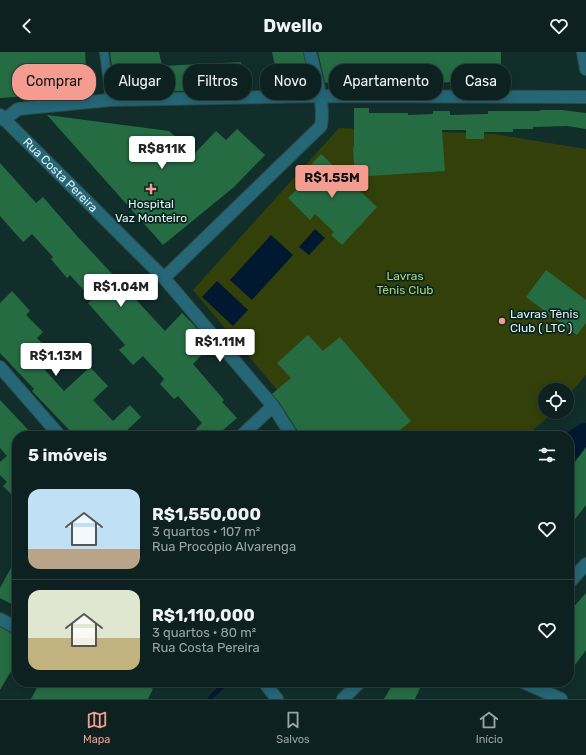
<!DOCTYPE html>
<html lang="pt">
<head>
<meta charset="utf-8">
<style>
	:root { --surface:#0d2220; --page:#1b2f2d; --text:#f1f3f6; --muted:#9aa4a5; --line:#2d3f3e; --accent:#f59c91 }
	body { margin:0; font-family:Rubik,sans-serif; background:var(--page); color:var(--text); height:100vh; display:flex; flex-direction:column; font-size:15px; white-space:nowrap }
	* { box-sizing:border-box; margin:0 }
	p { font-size:13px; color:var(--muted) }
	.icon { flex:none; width:22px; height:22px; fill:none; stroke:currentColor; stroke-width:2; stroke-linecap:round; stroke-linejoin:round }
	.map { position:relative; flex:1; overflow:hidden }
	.panel { position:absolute; left:12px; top:379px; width:562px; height:256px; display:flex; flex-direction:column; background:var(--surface); border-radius:16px; box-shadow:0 2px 10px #0003,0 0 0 1px var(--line) }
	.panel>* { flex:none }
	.guide { position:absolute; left:12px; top:12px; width:562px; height:36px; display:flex; gap:8px }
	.controls { position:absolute; left:538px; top:331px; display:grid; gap:8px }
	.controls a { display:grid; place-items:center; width:36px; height:36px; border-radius:50%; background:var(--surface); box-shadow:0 2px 10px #0003,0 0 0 1px var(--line); font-size:20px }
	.price { position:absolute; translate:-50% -34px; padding:0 9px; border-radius:4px; background:#fff; color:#222; font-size:13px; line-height:26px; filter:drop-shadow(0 1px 2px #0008) }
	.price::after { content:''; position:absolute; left:50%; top:24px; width:12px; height:9px; margin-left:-6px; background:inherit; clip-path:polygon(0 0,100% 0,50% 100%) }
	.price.current { background:var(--accent); color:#111 }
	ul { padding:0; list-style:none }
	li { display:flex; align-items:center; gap:12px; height:100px; padding:0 16px }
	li+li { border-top:1px solid var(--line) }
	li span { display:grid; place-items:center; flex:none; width:112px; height:80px; border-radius:12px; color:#555 }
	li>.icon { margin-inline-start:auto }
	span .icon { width:48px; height:48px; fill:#fffc; stroke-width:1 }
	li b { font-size:17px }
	h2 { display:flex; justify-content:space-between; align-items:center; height:48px; padding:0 16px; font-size:17px }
	.tag { padding:0 14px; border-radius:16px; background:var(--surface); box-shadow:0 2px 10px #0003,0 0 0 1px var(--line); font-size:14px; line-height:36px }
	.tag.current { background:var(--accent); color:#111 }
	header { display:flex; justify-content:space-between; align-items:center; height:52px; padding:0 16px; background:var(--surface); font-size:18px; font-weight:700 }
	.tabs { display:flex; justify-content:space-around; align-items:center; height:56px; border-top:1px solid var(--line); background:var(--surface); font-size:11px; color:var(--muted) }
	.tabs a { display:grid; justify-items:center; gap:2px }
	.tabs .current { color:var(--accent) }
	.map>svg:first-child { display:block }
	.green { fill:#334009 }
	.water { fill:#001830 }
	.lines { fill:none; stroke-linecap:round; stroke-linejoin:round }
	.stream { stroke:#001830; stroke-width:4.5 }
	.river { stroke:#001830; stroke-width:28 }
	.building { fill:#266c43 }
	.lane-casing { stroke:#2e4a47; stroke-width:10 }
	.street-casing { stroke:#2e4a47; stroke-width:14 }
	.lane { stroke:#256777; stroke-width:8 }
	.street { stroke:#256777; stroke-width:12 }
	.poi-dot { fill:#f59c91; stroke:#072421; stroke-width:1.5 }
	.labels { text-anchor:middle; stroke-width:3.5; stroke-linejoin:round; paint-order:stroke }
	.street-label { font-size:12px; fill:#e3f3f1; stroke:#072421 }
	.poi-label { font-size:12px; fill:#e3f3f1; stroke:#072421 }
	.park-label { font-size:12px; fill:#b4d071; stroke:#072421 }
</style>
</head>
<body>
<header><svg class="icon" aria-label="back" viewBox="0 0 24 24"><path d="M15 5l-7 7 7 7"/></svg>Dwello<svg class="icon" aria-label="heart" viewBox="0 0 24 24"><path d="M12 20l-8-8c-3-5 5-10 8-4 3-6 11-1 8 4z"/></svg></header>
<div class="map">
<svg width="586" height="647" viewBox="0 0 586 647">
	<rect width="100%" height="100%" fill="#112e2b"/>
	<path class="green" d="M339,76l156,6 91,15v226l-19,22v-7h-22v22h9l-28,24h-214l-29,-39 -90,-107z"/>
	<g class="water">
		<path d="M315,177l10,9 -16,17 -10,-8z"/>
		<path d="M271,183l22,20 -41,45 -22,-20z"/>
		<path d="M217,229l31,29 -15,16 -31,-29z"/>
	</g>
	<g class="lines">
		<g class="stream">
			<path d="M554,384h2"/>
			<path d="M569,389l6,3"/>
			<path d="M210,647l2,-3 15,-14"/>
		</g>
		<path class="river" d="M575,392l11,-7"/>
	</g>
	<g class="building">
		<path d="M0,0h85l3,43 -56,3 -2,-2 -30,2z"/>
		<path d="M110,0h49l3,14 79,-4 2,28 -72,1v-1l-9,2h-23l-1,-1 -23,1z"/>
		<path d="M272,0h31l8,34 -10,3h-21z"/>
		<path d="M318,0h183v30h-21v-7h-25v7l-27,1v-8l-72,2 -31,6z"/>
		<path d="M354,56h15v5h39v2l25,-1v-3h17v4l38,-1v-3h52v-1h22l24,3v16l-19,-3 -34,1v2h-20v3h-29v7h-18v-9h-24l3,41 -90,6 -2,-30h1z"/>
		<path d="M47,63l122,16 26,22 21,-22 10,9 11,-11 28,26 -31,32 -71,58z"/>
		<path d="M321,102l56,53 -35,38 -11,-10 3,-3 -19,-18 -5,6 -22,-22 12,-12 -4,-5z"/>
		<path d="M0,111l36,40 7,-6 34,39 88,95 17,-18 11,11 18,21 -18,19 31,36 -2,2 15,16 -21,18h-14l-6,-7 6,-6 -24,-27 -4,3 -14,-15 4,-5 -21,-23 -10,9 -14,-15 6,-5 -37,-42 4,-4 -22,-24 -3,3 -16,-19 2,-2 -21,-23 -9,8 -23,-26z"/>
		<path d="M546,218l40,30v23l-9,12 -51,-38z"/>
		<path d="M12,239l18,20 -4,4 17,17 -6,6 20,21 -12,11 19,21 26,-24 18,19 -15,14 20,21 17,-16 11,12 -20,19h-46l-43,-45 2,-2 -34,-36v-50z"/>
		<path d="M308,283l15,16 17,-14 71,84 -18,15h-92l-22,-34 -7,-8 19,-16 -14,-15z"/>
		<path d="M0,348l34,36h-17v64l-14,-14 4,-4 -7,-7v-13l7,-6 -7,-8z"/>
		<path d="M586,395v58l-17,22v-57z"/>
		<path d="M17,505v50l-17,-9v-10z"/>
		<path d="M586,541v57l-17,23v-61z"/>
		<path d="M0,575l17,9v38l-6,-3 -11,19z"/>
		<path d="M40,630h100l13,7 -5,10h-117z"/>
		<path d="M394,630h29l-8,17h-31z"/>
	</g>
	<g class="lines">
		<defs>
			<path id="lane" d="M104,0l6,48"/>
			<g id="street">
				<path d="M583,0l3,17"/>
				<path id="s1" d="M0,63l164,163 109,128 19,30"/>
				<path d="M4,68l14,-11 92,-9 210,-4 266,1"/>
				<path d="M164,226l157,-152c4,-24 -6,-51 -11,-74"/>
				<path d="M0,315l60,69"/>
				<path d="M241,384l32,-30"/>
				<path d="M569,531l17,-19"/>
				<path d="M0,567l17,9"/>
				<path d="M264,630l13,17"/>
				<path d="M523,630l38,17"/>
				<path d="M343,647l17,-17"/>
			</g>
		</defs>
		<use href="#lane" class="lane-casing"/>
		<use href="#street" class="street-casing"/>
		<use href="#lane" class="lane"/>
		<use href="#street" class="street"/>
	</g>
	<g class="poi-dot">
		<path d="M149 131h4v4h4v4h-4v4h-4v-4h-4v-4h4z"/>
		<circle cx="502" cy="269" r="4"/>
	</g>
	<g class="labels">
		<g class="street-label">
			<text dy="4" stroke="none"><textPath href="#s1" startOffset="85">Rua Costa Pereira</textPath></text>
		</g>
		<g class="poi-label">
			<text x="151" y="156">Hospital<tspan x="151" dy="14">Vaz Monteiro</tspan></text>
			<text x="510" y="266" text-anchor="start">Lavras Tênis<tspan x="510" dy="14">Club ( LTC )</tspan></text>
		</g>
		<g class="park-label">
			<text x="405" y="228">Lavras<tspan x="405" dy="14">Tênis Club</tspan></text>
		</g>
	</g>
</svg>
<div class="controls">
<a><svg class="icon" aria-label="locate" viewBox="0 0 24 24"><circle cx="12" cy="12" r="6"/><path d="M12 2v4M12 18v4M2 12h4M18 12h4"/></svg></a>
</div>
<b class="price" style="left:162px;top:118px">R$811K</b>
<b class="price current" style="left:332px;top:147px">R$1.55M</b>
<b class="price" style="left:121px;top:256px">R$1.04M</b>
<b class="price" style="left:220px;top:311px">R$1.11M</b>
<b class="price" style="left:56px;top:325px">R$1.13M</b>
<div class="guide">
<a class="tag current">Comprar</a>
<a class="tag">Alugar</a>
<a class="tag">Filtros</a>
<a class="tag">Novo</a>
<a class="tag">Apartamento</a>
<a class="tag">Casa</a>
</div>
<section class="panel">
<h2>5 imóveis<svg class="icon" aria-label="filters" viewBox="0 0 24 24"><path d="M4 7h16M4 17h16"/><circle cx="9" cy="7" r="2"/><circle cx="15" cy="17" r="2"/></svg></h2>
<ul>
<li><span style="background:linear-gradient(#bfe0f5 75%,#b9a48a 0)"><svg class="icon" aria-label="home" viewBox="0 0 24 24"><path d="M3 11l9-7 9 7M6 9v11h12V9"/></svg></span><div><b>R$1,550,000</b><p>3 quartos · 107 m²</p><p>Rua Procópio Alvarenga</p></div><svg class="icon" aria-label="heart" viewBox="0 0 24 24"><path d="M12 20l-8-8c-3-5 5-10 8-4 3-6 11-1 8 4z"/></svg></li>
<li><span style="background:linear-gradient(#dfe7d0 60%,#c2b280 0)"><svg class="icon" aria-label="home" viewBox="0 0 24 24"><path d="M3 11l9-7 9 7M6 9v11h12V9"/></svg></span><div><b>R$1,110,000</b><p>3 quartos · 80 m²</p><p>Rua Costa Pereira</p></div><svg class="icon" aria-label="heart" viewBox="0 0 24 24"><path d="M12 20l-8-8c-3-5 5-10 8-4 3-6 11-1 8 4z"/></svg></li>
</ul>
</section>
</div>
<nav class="tabs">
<a class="current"><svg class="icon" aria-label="map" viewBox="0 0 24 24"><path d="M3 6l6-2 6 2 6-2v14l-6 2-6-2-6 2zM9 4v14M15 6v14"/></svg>Mapa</a>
<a><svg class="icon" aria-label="saved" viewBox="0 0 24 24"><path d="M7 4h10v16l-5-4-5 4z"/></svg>Salvos</a>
<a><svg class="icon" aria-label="home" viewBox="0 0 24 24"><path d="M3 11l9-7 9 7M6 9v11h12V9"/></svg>Início</a>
</nav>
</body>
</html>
